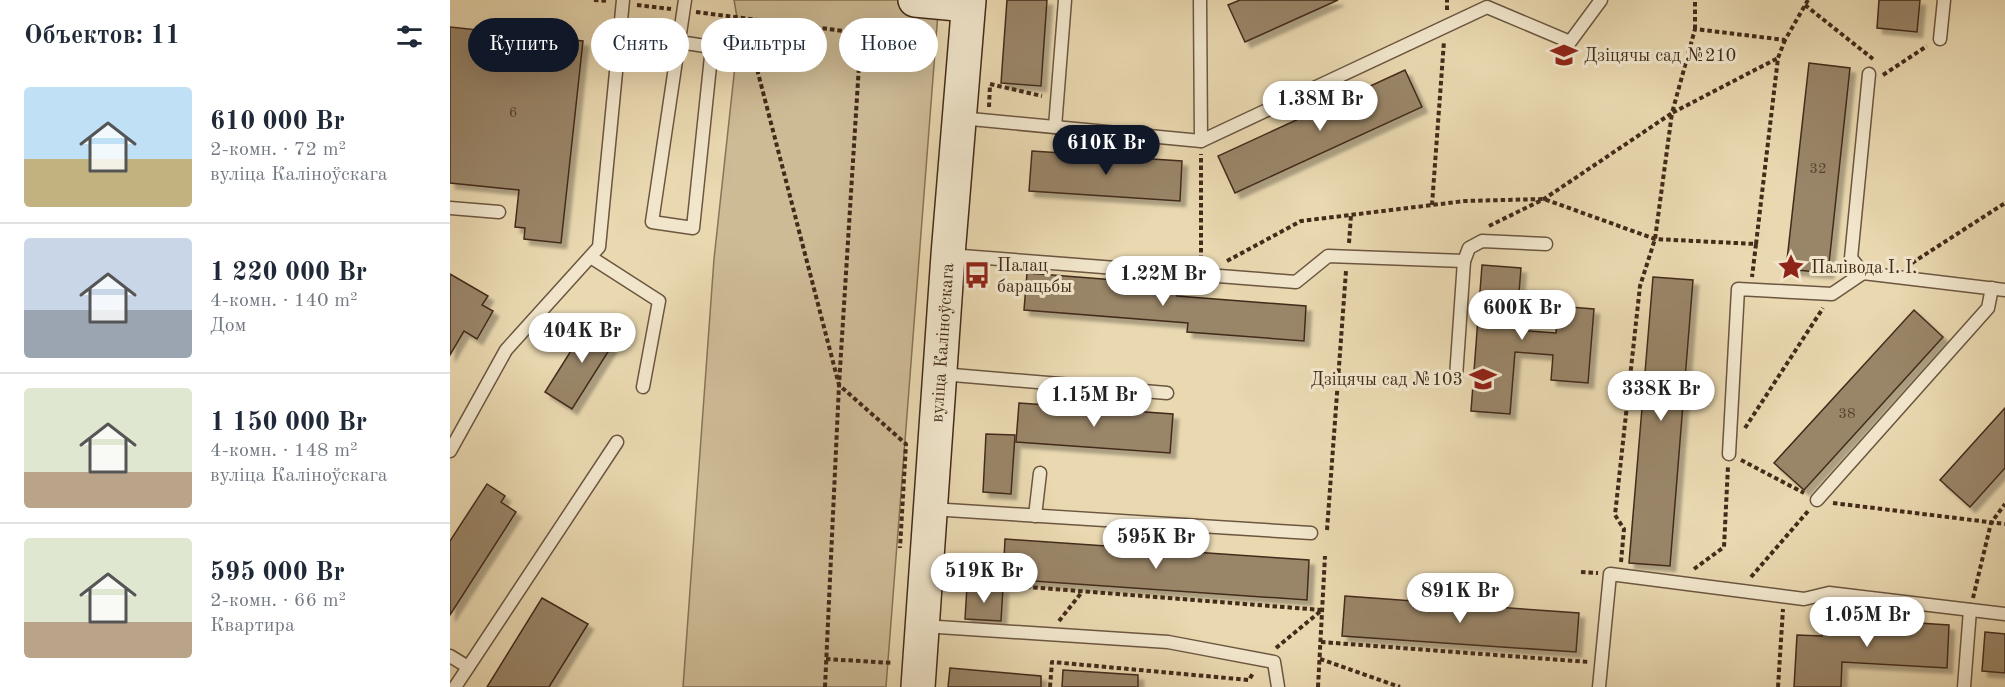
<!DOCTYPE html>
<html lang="ru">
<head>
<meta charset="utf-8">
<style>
	:root { --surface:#fff; --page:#f2f2f3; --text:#1f2937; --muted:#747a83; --line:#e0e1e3; --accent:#111827 }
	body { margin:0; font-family:"Old Standard TT",serif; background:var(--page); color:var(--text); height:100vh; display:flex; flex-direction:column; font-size:22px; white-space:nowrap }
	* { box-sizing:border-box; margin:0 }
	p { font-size:20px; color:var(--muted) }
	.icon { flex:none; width:33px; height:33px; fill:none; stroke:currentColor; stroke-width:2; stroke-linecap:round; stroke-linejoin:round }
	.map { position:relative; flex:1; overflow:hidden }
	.details { display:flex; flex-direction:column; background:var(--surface); width:450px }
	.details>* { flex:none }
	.guide { position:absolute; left:18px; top:18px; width:570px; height:54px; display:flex; gap:12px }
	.price { position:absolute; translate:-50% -51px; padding:0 14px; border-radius:21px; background:#fff; color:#222; font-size:20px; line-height:39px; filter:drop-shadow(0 2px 3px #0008) }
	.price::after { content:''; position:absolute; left:50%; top:36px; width:18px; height:14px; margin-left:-9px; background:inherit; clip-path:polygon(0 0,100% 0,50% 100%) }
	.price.selected { background:var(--accent); color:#fff }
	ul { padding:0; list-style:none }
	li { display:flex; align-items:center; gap:18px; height:150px; padding:0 24px }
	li+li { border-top:2px solid var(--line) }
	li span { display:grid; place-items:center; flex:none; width:168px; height:120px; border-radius:6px; color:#555 }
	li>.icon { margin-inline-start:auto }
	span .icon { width:72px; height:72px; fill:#fffc; stroke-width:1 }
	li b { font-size:26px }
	h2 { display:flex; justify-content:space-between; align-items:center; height:72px; padding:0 24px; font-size:26px }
	.chip { padding:0 21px; border-radius:27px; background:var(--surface); box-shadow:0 6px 24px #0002; font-size:21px; line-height:54px }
	.chip.selected { background:var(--accent); color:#fff }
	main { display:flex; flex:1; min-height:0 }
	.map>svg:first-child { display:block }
	.green { fill:#cdbb96; stroke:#887358; stroke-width:1.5 }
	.building { fill:#998568; stroke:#432b1a; stroke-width:1.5; filter:url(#shadow) }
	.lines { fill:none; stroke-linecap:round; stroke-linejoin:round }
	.lane-casing { stroke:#6c5640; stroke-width:15 }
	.secondary-casing { stroke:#432b1a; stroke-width:36 }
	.path { stroke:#432b1a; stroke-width:4; stroke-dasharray:4.5 3; stroke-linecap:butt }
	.lane { stroke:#f1e6cc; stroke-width:12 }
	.secondary { stroke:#f1e6cc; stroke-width:33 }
	.labels { text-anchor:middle; stroke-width:6; stroke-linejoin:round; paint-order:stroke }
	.number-label { font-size:15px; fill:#58422e }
	.poi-label { font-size:18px; fill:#432b1a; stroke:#f1e6cc; text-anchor:start }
	.street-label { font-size:18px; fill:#432b1a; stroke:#f1e6cc }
</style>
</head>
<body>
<main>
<section class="details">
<h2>Объектов: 11<svg class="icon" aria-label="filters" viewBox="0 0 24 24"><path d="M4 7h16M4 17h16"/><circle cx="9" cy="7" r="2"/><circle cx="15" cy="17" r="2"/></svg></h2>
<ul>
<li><span style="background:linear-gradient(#bfe0f5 60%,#c2b280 0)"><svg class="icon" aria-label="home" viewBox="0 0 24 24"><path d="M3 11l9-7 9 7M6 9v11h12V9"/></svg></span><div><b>610 000 Br</b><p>2-комн. · 72 m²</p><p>вуліца Каліноўскага</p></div></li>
<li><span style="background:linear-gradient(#c9d6e8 60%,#9aa5b1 0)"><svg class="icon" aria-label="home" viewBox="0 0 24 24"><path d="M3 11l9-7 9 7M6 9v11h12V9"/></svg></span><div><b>1 220 000 Br</b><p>4-комн. · 140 m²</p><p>Дом</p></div></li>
<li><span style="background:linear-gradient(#dfe7d0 70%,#b9a48a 0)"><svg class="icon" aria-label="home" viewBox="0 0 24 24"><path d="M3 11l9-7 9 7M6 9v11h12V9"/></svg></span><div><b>1 150 000 Br</b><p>4-комн. · 148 m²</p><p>вуліца Каліноўскага</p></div></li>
<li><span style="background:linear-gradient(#dfe7d0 70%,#b9a48a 0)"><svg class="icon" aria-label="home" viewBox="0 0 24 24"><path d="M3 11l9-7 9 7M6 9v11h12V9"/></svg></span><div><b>595 000 Br</b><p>2-комн. · 66 m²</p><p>Квартира</p></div></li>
</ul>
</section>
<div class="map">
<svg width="1555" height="687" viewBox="0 0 1555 687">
	<defs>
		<filter id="shadow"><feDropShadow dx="5.5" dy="5.5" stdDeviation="1.5" flood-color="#0004"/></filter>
	</defs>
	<rect width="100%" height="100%" fill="#e9d8b0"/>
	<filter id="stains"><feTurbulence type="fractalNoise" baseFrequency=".00333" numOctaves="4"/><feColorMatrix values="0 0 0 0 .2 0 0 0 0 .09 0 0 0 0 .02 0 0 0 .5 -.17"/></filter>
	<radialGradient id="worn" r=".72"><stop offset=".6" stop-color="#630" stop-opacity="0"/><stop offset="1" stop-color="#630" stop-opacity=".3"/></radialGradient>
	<path class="green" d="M284,0h205l-53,687h-203l31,-428 25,-230z"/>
	<g class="building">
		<path d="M557,0h40l-6,86 -40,-3z"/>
		<path d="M790,0h98l-93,42 -17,-37z"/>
		<path d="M1429,0h41l-3,32 -40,-4z"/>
		<path d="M0,27l133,14 -22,202 -37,-4 1,-11 -10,-1 4,-37 -69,-7z"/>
		<path d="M1359,63l41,5 -22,205 -42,-4z"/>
		<path d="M955,70l17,37 -187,86 -17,-37z"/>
		<path d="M582,151l150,10 -2,40 -151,-10z"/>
		<path d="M1032,265l39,3 -5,62 40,3 2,-27 36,3 -6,74 -37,-3 2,-25 -38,-3 -5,62 -39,-3z"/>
		<path d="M577,273l151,12 -1,11 129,10 -2,35 -117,-9 1,-9 -164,-13z"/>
		<path d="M0,274l38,22 -6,9 11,6 -16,28 -13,-8 -14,24z"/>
		<path d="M1203,277l40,3 -23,286 -41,-3z"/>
		<path d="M1464,310l29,27 -139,153 -30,-27z"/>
		<path d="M141,319l27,17 -46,73 -27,-17z"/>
		<path d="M569,403l154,11 -3,39 -154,-11z"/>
		<path d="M1555,408v60l-35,39 -30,-27z"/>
		<path d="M536,434l29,1 -4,59 -28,-2z"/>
		<path d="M37,484l18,12 -4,6 15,10 -66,103v-74z"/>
		<path d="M555,539l304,21 -2,40 -304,-21z"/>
		<path d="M517,586l36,2 -2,33 -36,-2z"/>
		<path d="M895,596l234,17 -3,39 -234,-16z"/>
		<path d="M92,598l46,26 -39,63h-62z"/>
		<path d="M1374,617l125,8 -2,43 -105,-6 -1,25h-47l3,-52 25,1z"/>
		<path d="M1535,632l20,2v39l-23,-2z"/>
		<path d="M500,668l91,8v11h-93z"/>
		<path d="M613,670l75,5v12h-76z"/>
	</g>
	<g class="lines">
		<defs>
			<g id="lane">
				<path d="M750,0l1,141"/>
				<path d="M1490,39l4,-39"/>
				<path d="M229,42l33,5 -19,181 -41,-6 33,-222"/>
				<path d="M510,118l241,23 286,-134 83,35 31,-42"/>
				<path d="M605,127l10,-127"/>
				<path d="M0,208l49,4"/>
				<path d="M499,255l347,27 32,-26 136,5"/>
				<path d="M142,258l67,43 -16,86"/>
				<path d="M1413,273l-12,-15 18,-184"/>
				<path d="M491,374l226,19"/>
				<path d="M1006,377l8,-116 5,-13 13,-7 64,3"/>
				<path d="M0,451l56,-101 93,-103 24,-247"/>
				<path d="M1279,454l9,-165 94,5 31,-21 142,17"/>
				<path d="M1367,500l171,-192 4,-20"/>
				<path d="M481,509l380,24"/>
				<path d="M585,516l5,-43"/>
				<path d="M473,626l245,16 106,20 4,25"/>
				<path d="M0,656l18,11"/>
				<path d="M5,687l162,-245"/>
				<path d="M1149,687l11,-113 194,25 25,-6 176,21"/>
				<path d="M1514,687l6,-77"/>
			</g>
			<g id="secondary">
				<path d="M465,0l53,5"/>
				<path id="s1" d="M468,687l30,-432 21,-255"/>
			</g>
		</defs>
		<use href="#lane" class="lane-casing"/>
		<use href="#secondary" class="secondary-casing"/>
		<g class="path">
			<path d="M144,0l14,1"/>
			<path d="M187,5l34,4"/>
			<path d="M1355,5l68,54"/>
			<path d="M997,10v-10"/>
			<path d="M246,12l218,28"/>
			<path d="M294,19l95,366 67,59 -6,104"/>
			<path d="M1245,29v-29"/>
			<path d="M1433,75l44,-29"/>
			<path d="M540,84l52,12"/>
			<path d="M539,107l1,-22"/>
			<path d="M982,205l12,-164"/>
			<path d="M1039,226l55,-27 128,-86 23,-84 90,11 23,-40"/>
			<path d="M899,243l2,-28"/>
			<path d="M1306,244l22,-186 7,-18"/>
			<path d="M751,260v-106"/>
			<path d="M777,261l74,-40 164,-20 79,-2 111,40 101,5 -4,33"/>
			<path d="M1462,263l93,-60"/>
			<path d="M1295,428l78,-120"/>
			<path d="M1291,460l63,33"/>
			<path d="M1383,503l172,21"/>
			<path d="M877,530l19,-259"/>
			<path d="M1171,562l3,-33 -9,-14 25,-229 15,-47 17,-126 106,-55"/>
			<path d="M1244,569l30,-22 4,-81"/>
			<path d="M1131,572l17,1"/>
			<path d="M1301,577l58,-67"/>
			<path d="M501,581l371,29"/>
			<path d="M1523,598l18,-75 14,-19"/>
			<path d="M609,621l23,-29"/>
			<path d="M871,642l268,20"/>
			<path d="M826,648l46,-38"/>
			<path d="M376,659l67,4"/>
			<path d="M870,659l80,28"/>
			<path d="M375,687l14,-302 22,-352"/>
			<path d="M600,687l2,-25 197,18 4,-7"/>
			<path d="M868,687l7,-131"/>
			<path d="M1328,687l5,-78"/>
		</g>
		<use href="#lane" class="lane"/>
		<use href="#secondary" class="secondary"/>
	</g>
	<defs>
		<symbol id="school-bare" viewBox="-9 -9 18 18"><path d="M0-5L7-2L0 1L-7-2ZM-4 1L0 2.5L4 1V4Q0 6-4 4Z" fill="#8f2418" stroke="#f1e6cc" stroke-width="2.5" paint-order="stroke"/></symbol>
		<symbol id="sight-bare" viewBox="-9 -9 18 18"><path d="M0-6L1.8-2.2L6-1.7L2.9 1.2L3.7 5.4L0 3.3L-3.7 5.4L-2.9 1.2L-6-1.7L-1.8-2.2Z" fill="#8f2418" stroke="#f1e6cc" stroke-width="2.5" paint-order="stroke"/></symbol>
		<symbol id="bus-bare" viewBox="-9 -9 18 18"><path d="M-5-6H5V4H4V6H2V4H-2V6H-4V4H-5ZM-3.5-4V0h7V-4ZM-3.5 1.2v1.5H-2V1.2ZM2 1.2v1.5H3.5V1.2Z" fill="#8f2418" stroke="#f1e6cc" stroke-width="2.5" paint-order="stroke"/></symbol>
	</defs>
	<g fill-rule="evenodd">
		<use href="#school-bare" x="1095" y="36" width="38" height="38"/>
		<use href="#sight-bare" x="1322" y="248" width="38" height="38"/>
		<use href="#bus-bare" x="508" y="256" width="38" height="38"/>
		<use href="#school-bare" x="1014" y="360" width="38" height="38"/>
	</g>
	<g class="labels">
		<g class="number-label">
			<text x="63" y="117">6</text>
			<text x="1368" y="173">32</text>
			<text x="1397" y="418">38</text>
		</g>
		<g class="poi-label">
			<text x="1134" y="61">Дзіцячы сад №210</text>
			<text x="547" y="271">Палац<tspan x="547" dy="21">барацьбы</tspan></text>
			<text x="1361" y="273">Палівода І. І.</text>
			<text x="1013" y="385" text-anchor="end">Дзіцячы сад №103</text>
		</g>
		<g class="street-label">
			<text dy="6" stroke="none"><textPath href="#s1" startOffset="345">вуліца Каліноўскага</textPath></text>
		</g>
	</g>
	<rect width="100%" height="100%" filter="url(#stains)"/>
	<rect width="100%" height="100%" fill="url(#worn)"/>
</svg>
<b class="price" style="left:870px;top:132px">1.38M Br</b>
<b class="price selected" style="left:656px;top:176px">610K Br</b>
<b class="price" style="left:713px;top:307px">1.22M Br</b>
<b class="price" style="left:1072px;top:341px">600K Br</b>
<b class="price" style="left:132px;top:364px">404K Br</b>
<b class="price" style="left:1211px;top:422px">338K Br</b>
<b class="price" style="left:644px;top:428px">1.15M Br</b>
<b class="price" style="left:706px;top:570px">595K Br</b>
<b class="price" style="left:534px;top:604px">519K Br</b>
<b class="price" style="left:1010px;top:624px">891K Br</b>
<b class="price" style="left:1417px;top:648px">1.05M Br</b>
<div class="guide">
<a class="chip selected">Купить</a>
<a class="chip">Снять</a>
<a class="chip">Фильтры</a>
<a class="chip">Новое</a>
</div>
</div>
</main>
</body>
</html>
